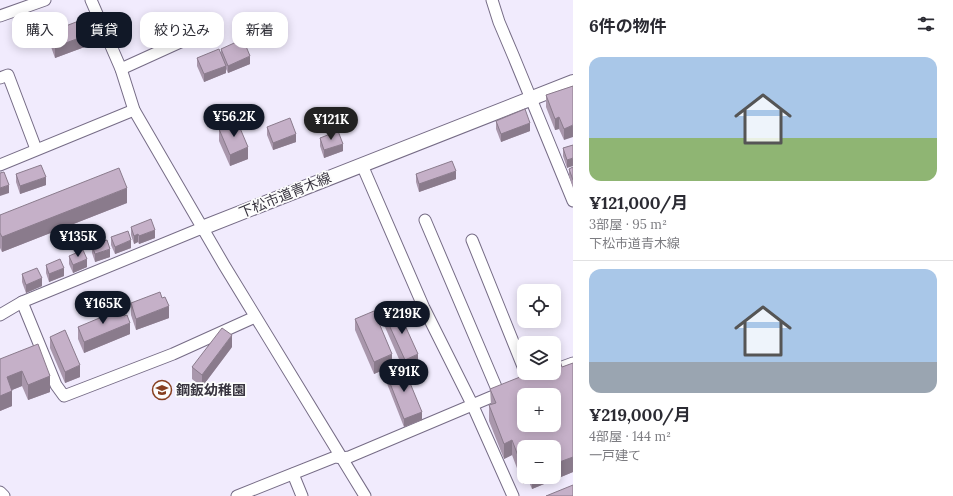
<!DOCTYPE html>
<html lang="ja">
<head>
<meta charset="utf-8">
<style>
	:root { --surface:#fff; --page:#f7f7f7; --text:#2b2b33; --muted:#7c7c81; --line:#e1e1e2; --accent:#111827 }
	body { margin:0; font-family:Lora,"Noto Sans JP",serif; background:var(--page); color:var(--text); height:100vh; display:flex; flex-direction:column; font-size:15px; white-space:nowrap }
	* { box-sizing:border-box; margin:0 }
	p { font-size:13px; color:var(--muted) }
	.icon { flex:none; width:22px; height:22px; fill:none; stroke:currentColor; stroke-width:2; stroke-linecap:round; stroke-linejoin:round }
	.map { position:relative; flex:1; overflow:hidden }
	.details { display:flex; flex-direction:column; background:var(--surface); width:380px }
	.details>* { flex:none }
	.hud { position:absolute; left:12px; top:12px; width:380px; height:36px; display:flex; gap:8px }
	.buttons { position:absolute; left:517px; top:284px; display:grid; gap:8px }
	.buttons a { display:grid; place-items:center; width:44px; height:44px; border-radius:8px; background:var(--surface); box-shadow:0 2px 10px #0003; font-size:20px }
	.price { position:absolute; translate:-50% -34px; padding:0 9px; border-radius:14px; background:var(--accent); color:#fff; font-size:13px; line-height:26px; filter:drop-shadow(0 1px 2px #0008) }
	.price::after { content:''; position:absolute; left:50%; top:24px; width:12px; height:9px; margin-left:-6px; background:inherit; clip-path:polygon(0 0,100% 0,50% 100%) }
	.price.active { background:#222; color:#fff }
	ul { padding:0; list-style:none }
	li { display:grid; align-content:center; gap:8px; height:212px; padding:0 16px }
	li+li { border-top:1px solid var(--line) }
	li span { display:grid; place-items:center; height:124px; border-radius:12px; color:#555 }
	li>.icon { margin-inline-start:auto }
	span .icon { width:72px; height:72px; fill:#fffc; stroke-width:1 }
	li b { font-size:17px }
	h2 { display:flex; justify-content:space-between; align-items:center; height:48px; padding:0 16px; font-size:17px }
	.tag { padding:0 14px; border-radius:12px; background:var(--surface); box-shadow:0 2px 10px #0003; font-size:14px; line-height:36px }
	.tag.active { background:var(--accent); color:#fff }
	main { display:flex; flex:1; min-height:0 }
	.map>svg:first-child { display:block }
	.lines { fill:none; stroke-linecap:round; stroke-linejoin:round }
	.minor-casing { stroke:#766c86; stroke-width:13 }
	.tertiary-casing { stroke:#766c86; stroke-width:16 }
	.minor { stroke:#fff; stroke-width:11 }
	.tertiary { stroke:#fff; stroke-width:14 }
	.wall { fill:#a997ac; fill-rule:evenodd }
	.shaded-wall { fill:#8a7b8c }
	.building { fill:#c5b0c8; stroke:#8a7b8c; fill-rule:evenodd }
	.labels { text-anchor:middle; stroke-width:3.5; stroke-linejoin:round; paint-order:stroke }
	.street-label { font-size:14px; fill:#38343f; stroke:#fcfcfc }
	.poi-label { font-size:14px; font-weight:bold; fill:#38343f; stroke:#fcfcfc; text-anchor:start }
</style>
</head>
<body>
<main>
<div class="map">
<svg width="573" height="496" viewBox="0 0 573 496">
	<rect width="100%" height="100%" fill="#f1ebfd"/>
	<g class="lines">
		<defs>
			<g id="minor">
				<path d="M91,0l30,69 13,41 90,155 141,231"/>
				<path d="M492,0l7,22 14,33 60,146"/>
				<path d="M0,16l45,-16"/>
				<path d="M121,69l88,-40"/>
				<path d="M0,78l8,-3 28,74"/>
				<path d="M0,165l134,-55"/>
				<path d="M362,165l62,143 48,96 41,92"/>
				<path d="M425,220l74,174"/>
				<path d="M472,240l52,129"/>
				<path d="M22,302l34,83 8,11 109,-42 82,-37"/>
				<path d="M0,315l22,-13 180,-74"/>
				<path d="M554,370l19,-7"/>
				<path d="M293,474l9,22"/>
				<path d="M0,492l4,4"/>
				<path d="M237,496l98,-39 8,1 6,-1 154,-65"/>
			</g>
			<path id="tertiary" d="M202,228l371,-146"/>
		</defs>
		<use href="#minor" class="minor-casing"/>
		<use href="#tertiary" class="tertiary-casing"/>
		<use href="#minor" class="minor"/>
		<use href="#tertiary" class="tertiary"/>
	</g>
	<g class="wall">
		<path d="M50,32l40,13 -35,13 -5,-14z"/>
		<path d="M221,49l29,15 -22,9 -2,-4v4l-22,9 -7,-16v-8l24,-5z"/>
		<path d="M573,86l-9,54 -5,-11 -4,1 -9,-23v-12z"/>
		<path d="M496,121l34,10 -29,11 -5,-13z"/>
		<path d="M267,127l29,15 -23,8 -6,-15z"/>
		<path d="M219,129l29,30 -18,7 -11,-25z"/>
		<path d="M320,138l23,13 -19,7 -4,-12z"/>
		<path d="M573,145l-6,23 -4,-12v-8z"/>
		<path d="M573,167v21l-4,-12v-7z"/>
		<path d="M16,174l30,11 -26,9 -4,-12z"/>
		<path d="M416,174l40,5 -37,13 -3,-10z"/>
		<path d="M127,203l-125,49 -2,-4v-33z"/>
		<path d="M131,227l24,11 -16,6 -1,-2 -4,2 -3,-9z"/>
		<path d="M111,237l20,11 -16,6 -4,-9z"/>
		<path d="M92,245l18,12 -15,5 -3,-9z"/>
		<path d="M69,256l18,11 -14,6 -4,-9z"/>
		<path d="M46,265l18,11 -15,6 -3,-9z"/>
		<path d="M22,274l20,12 -16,7 -4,-11z"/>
		<path d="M131,303l38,15 -33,12 -5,-15z"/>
		<path d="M124,316l6,18 -46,19 -6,-14v-12z"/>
		<path d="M385,316l33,50 -13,5 17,49 -18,7 -18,-46v-8l16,-7 -17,-39z"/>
		<path d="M355,319l37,47 -18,8 -19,-44z"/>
		<path d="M50,337l30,40 -15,6 -15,-35z"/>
		<path d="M232,347l-30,40 -10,-8v-12z"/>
		<path d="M0,359l50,17v16l-22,8 -6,-14 -10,4v16l-12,5z"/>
		<path d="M573,363v109l-41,17 -3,-7 -6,2 -11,-29 -8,4 -15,-38v-16h2l-1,-16 72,-22zM524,447l30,30h-30z"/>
	</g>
	<g class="shaded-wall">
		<path d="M90,34v11l-35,13v-11z"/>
		<path d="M250,56v8l-22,9v-7z"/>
		<path d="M226,66v7l-22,9v-8z"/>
		<path d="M559,117v12l-4,1v-11z"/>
		<path d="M530,123v8l-29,11v-8z"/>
		<path d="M573,125v12l-9,3v-11z"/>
		<path d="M296,134v8l-23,8v-7z"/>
		<path d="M343,144v7l-19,7v-8z"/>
		<path d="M248,147v12l-18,7v-11z"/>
		<path d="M573,158v8l-6,2v-8z"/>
		<path d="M456,171v8l-37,13v-8z"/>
		<path d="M46,177v8l-26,9v-8z"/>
		<path d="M9,185v8l-9,3v-8z"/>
		<path d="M127,188v15l-125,49v-15z"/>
		<path d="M155,230v8l-16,6v-8z"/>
		<path d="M138,234v8l-4,2v-8z"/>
		<path d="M131,240v8l-16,6v-7z"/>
		<path d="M110,249v8l-15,5v-8z"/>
		<path d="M87,259v8l-14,6v-8z"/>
		<path d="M64,268v8l-15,6v-8z"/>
		<path d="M42,278v8l-16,7v-8z"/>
		<path d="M169,306v12l-33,12v-11z"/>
		<path d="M130,323v11l-46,19v-11z"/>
		<path d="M232,335v12l-30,40v-12z"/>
		<path d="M392,354v12l-18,8v-12z"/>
		<path d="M418,354v12l-13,6v-12z"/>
		<path d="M80,365v12l-15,6v-11z"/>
		<path d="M22,371v15l-15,6v-15z"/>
		<path d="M50,376v16l-22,8v-15z"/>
		<path d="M12,391v15l-12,5v-15z"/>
		<path d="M422,412v8l-18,7v-8z"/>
		<path d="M512,440v15l-8,4v-15z"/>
		<path d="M573,457v15l-41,17v-12h22v-13z"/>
		<path d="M524,468v9h5v5l-6,2v-15z"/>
	</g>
	<g class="building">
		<path d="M84,19l6,15 -35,13 -5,-15z"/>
		<path d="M243,39l7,17 -22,10 -7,-17z"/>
		<path d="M219,49l7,17 -22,8 -7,-16z"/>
		<path d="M573,86v39l-9,4 -5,-12 -4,2 -9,-24z"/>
		<path d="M525,109l5,14 -29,11 -5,-13z"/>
		<path d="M290,118l6,16 -23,9 -6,-16z"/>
		<path d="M237,121l11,26 -18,8 -11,-26z"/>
		<path d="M338,131l5,13 -19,6 -4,-12z"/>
		<path d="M573,145v13l-6,2 -4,-12z"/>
		<path d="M452,161l4,10 -37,13 -3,-10z"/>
		<path d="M41,165l5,12 -26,9 -4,-12z"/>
		<path d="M573,167v13l-4,-11z"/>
		<path d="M119,168l8,20 -125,49 -2,-4v-18z"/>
		<path d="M4,172l5,13 -9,3v-15z"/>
		<path d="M151,219l4,11 -16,6 -1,-2 -4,2 -3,-9z"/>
		<path d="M128,231l3,9 -16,7 -4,-10z"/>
		<path d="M107,240l3,9 -15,5 -3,-9z"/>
		<path d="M83,250l4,9 -14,6 -4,-9z"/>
		<path d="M60,259l4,9 -15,6 -3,-9z"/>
		<path d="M37,268l5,10 -16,7 -4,-11z"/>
		<path d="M160,292l2,6 3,-1 4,9 -33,13 -5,-16z"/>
		<path d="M121,309l3,7 3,-1 3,8 -46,19 -6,-15z"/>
		<path d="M398,310l20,44 -13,6 -20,-44z"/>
		<path d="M374,311l18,43 -18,8 -19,-43z"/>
		<path d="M222,328l10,7 -30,40 -10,-8z"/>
		<path d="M65,330l15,35 -15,7 -15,-35z"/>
		<path d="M38,344l12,32 -22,9 -6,-14 -15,6 5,14 -12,5v-37z"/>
		<path d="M560,361l2,6 11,-4v94l-19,7v-17h-30v21l-1,1 -11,-29 -8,4 -15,-39 7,-2 -6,-14 40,-16h24v-9zM524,395h30v30h-30z"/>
		<path d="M403,366l19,46 -18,7 -18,-46z"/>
		<path d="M573,485v11h-27z"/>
	</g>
	<defs>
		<symbol id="school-ring" viewBox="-11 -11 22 22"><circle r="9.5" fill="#fcfcfc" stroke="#873f20" stroke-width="1.5"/><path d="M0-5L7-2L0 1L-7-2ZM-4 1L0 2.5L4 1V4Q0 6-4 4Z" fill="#873f20"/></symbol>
	</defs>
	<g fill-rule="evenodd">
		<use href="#school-ring" x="151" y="379" width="22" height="22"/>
	</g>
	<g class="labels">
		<g class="street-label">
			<text transform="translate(285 195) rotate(-22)" y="5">下松市道青木線</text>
		</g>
		<g class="poi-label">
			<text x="176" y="395">鋼鈑幼稚園</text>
		</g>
	</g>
</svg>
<div class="buttons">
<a><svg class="icon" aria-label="locate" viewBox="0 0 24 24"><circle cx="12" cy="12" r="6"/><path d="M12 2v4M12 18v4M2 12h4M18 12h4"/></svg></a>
<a><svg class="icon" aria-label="layers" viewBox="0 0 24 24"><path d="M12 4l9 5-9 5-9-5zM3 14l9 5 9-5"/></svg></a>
<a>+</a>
<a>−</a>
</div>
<b class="price" style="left:234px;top:138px">¥56.2K</b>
<b class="price active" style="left:331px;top:141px">¥121K</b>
<b class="price" style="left:78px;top:258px">¥135K</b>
<b class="price" style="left:103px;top:325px">¥165K</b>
<b class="price" style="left:402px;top:335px">¥219K</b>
<b class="price" style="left:404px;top:393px">¥91K</b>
<div class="hud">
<a class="tag">購入</a>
<a class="tag active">賃貸</a>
<a class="tag">絞り込み</a>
<a class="tag">新着</a>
</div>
</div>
<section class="details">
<h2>6件の物件<svg class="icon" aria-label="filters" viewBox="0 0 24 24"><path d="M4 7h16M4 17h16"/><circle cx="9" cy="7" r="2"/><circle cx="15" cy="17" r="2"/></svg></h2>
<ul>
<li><span style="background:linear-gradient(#a9c7e8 65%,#8fb573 0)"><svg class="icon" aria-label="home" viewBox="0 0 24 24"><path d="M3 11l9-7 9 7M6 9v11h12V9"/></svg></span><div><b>¥121,000/月</b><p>3部屋 · 95 m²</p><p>下松市道青木線</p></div></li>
<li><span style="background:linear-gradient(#a9c7e8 75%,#9aa5b1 0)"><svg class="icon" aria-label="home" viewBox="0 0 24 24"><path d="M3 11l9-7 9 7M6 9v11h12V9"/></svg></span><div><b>¥219,000/月</b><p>4部屋 · 144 m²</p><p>一戸建て</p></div></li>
</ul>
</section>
</main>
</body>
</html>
